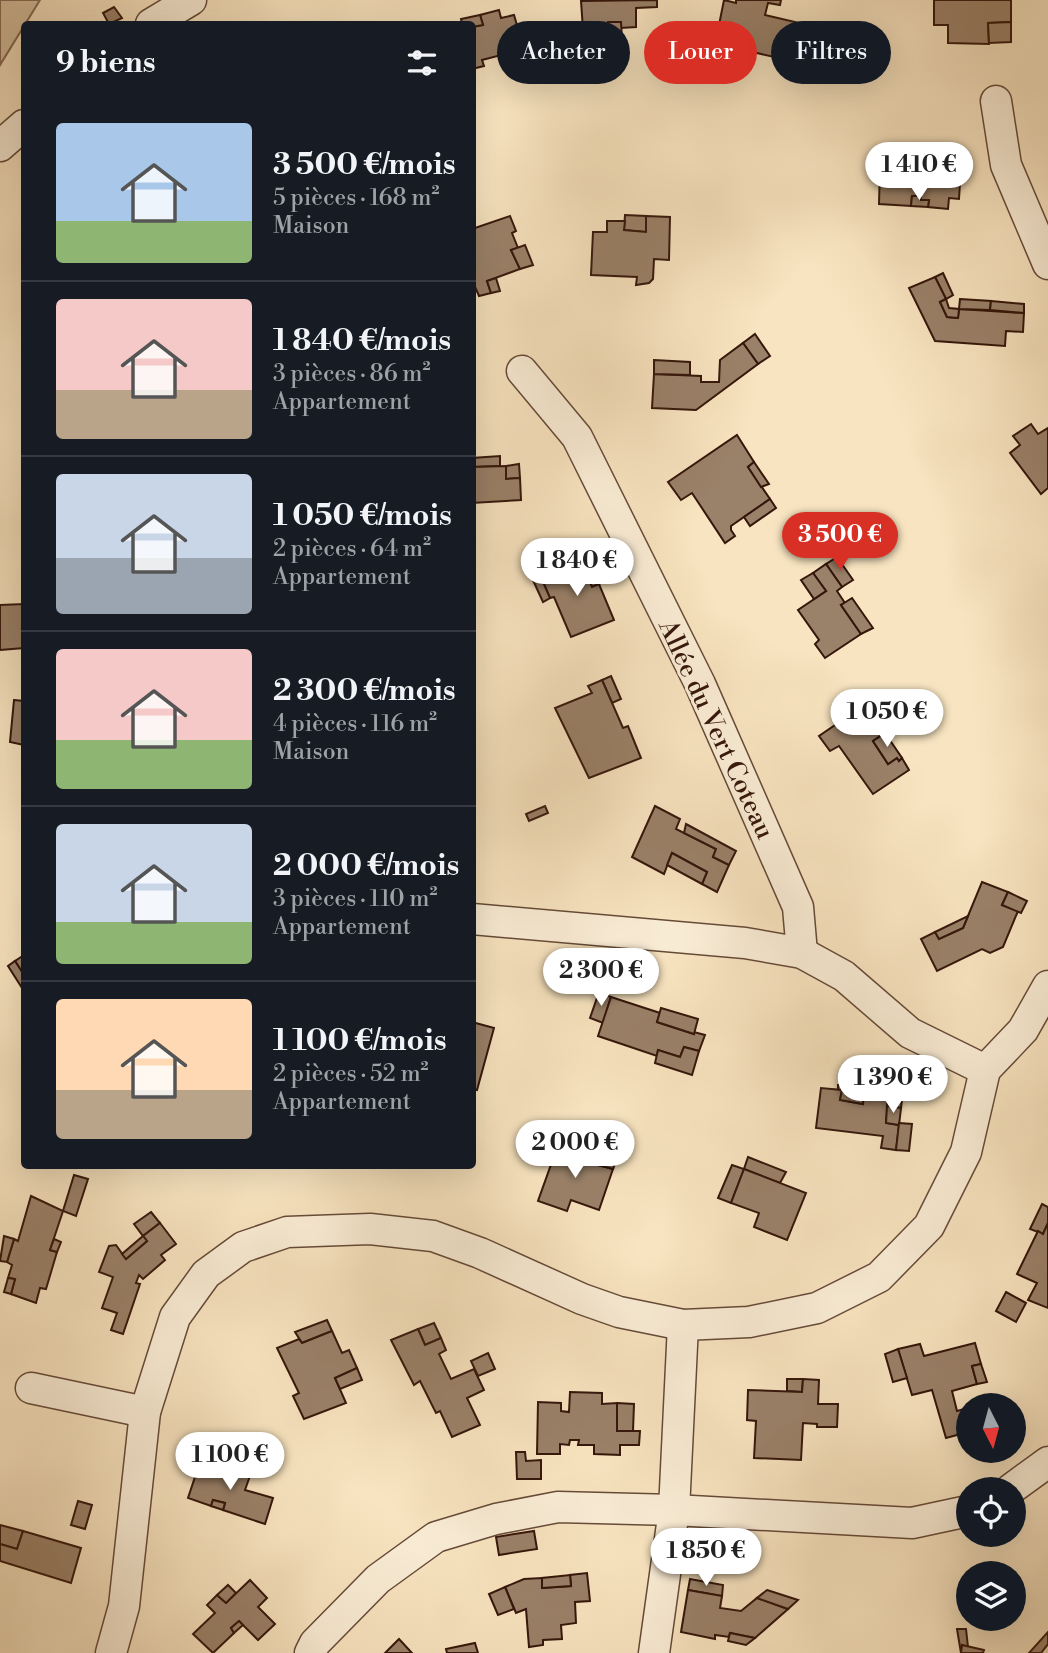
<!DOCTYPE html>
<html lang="fr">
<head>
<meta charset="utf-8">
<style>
	:root { --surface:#171b24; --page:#242831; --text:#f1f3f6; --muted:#9ea1a6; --line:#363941; --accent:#d93025 }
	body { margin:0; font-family:"Libre Bodoni",serif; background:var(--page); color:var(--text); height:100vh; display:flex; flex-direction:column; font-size:26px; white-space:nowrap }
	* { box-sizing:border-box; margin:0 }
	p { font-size:23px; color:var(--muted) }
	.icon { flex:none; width:38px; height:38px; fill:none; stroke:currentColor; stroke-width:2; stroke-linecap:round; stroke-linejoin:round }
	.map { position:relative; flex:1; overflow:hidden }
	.side { position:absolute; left:21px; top:21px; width:455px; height:1148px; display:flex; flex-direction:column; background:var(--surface); border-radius:7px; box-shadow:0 7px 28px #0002 }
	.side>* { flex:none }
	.guide { position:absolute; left:497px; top:21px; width:444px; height:63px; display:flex; gap:14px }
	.needle { width:46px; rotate:174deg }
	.tools { position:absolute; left:956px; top:1393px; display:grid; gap:14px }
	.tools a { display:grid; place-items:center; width:70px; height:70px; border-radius:50%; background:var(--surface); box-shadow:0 7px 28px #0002; font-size:35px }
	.price { position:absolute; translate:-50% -60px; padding:0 16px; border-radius:24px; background:#fff; color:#222; font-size:23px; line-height:46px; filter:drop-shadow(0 2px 4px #0008) }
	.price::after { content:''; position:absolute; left:50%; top:42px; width:21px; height:16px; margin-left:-10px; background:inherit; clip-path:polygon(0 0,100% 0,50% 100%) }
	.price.current { background:var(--accent); color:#fff }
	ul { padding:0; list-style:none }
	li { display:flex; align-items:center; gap:21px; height:175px; padding:0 35px }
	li+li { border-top:2px solid var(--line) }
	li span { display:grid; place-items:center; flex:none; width:196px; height:140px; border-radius:7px; color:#555 }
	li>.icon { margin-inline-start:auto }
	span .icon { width:84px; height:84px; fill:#fffc; stroke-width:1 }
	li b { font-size:30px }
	h2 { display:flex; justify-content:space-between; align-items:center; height:84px; padding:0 35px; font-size:30px }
	.tag { padding:0 24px; border-radius:32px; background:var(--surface); box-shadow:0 7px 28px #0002; font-size:24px; line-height:63px }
	.tag.current { background:var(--accent); color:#fff }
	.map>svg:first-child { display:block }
	.green { fill:#d7c1a1; stroke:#866c56; stroke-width:2 }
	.building { fill:#9a8169; stroke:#35160b; stroke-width:2 }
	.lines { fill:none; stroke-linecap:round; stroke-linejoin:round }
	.minor-casing { stroke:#664a38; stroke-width:33 }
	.minor { stroke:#faedd6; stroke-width:30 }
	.labels { text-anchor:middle; stroke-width:6; stroke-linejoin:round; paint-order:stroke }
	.street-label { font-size:26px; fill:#35160b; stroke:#faedd6 }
</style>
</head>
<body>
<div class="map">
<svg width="1048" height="1653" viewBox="0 0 1048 1653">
	<rect width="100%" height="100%" fill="#f8e4c0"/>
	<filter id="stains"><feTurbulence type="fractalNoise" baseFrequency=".00286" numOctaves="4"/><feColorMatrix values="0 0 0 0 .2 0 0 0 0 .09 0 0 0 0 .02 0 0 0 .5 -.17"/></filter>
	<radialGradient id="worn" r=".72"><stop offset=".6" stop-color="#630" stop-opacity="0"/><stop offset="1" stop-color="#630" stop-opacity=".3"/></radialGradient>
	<path class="green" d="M0,0h40l-40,65z"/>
	<g class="building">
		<path d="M657,0v7l-21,1v19l-15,1v-6h-13l1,17h13v16l-37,3 -4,-57z"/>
		<path d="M724,0l12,3v-3h45l-1,5 -12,-2 -3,12 30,7 -7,38 -40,-9 3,-14 -33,-7z"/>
		<path d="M934,0h77v22l-23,1 1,21 -41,-1v-18h-14z"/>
		<path d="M114,7l8,11 -13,6 -6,-11z"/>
		<path d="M499,10l2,8 13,-3 10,34 -42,11 2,6 -12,3v-42l11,-2 -3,-10z"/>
		<path d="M480,15l3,10 -11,2v-3h-10l-1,-5z"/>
		<path d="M608,22h13l1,17h-13z"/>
		<path d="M1011,22v20l-22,1 -1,-20z"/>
		<path d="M888,152h17l-1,14 37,1v12h16v4h3l-1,16 -10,-1 -1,11 -20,-2 1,-7h-8v-4h-9l-1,10 -32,-2 1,-35 7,1z"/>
		<path d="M905,152l37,3 -1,12 -37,-1z"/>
		<path d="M912,196h9v4h8l-1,7 -17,-1z"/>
		<path d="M625,215l21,1v16l-22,-2z"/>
		<path d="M510,216l6,15 -4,2 6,15 -7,2 9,19 -33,12 4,12 -12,3 -7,-16v-51z"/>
		<path d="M646,216l24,1 -1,43 -15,-1 -1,20 -4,4 -13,2 1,-8 -46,-2 2,-43h14v-11h18l-1,9 22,2z"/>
		<path d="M525,245l8,20 -13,4 -9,-19z"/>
		<path d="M943,273l10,22 -7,4 -11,-22z"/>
		<path d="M935,277l11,22 -6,3 7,15 11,1 1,-9 65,4 -1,19 -17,-1 -1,15 -70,-5 -26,-53z"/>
		<path d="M496,278l4,13 -9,2 -4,-12z"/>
		<path d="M946,299l3,9 10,1 -1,9 -11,-1 -7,-15z"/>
		<path d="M960,299l31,2 -1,9 -31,-1z"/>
		<path d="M991,301l33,3v9l-34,-3z"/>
		<path d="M755,334l15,22 -12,8 -15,-21z"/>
		<path d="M743,343l15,21 -62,46 -44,-2 2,-34 47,2v6h18l1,-22z"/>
		<path d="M654,360l36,2v13l-36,-1z"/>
		<path d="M1031,424l7,10 10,-6v60l-7,6 -31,-41 10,-8 -7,-9z"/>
		<path d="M737,435l17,27 -6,5 22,32 -39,27v4l4,6 -10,7 -33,-50 -11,7 -13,-18z"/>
		<path d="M500,456v10l-28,1v-9z"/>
		<path d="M754,462l15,22 -8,3 -13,-20z"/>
		<path d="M519,464l1,14 -14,1v-13z"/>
		<path d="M506,466v13l14,-1 1,22 -49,3v-36z"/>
		<path d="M770,499l6,9 -26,18 -6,-9z"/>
		<path d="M598,552l12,27 -18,8 -12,-27z"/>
		<path d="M837,557l16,23 -11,7 -16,-23z"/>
		<path d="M580,560l12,27 7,-3 15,36 -43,17 -17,-40 -4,1 -10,-23z"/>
		<path d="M826,564l16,23 -5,4 8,12 -4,2 20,29 -36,24 -10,-14 4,-4 -21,-30 28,-19 -13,-18z"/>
		<path d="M813,573l13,18 -12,8 -13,-19z"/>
		<path d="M540,575l10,23 -7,4 -11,-24z"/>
		<path d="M852,598l21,30 -12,6 -20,-29z"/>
		<path d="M24,604v44l-24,2v-45z"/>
		<path d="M611,676l10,23 -9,4 -10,-23z"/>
		<path d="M602,680l21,48 5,-2 13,32 -52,20 -34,-70 37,-15 -4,-7z"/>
		<path d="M14,700l10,1v44l-14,-3z"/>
		<path d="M866,704l19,29 -12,8 15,23 9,-6 2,3 3,-3 7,12 -36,24 -34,-48 -9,5 -11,-15z"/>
		<path d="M885,733l17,25 -3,3 -2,-3 -9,6 -15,-23z"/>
		<path d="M545,806l3,7 -19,8 -3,-7z"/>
		<path d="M655,806l25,13 -4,10 40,20 -3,8 16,8 -12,27 -15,-8 5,-12 -35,-19 -8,21 -32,-17z"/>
		<path d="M686,824l50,27 -7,14 -16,-8 3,-8 -32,-16z"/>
		<path d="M672,853l35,19 -5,12 -35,-19z"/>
		<path d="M982,882l26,10 -6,13 16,6 -15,36 -13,6 -8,-4 -45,22 -16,-32 14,-7 4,7 24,-11z"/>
		<path d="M1008,892l19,9 -6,12 -19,-8z"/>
		<path d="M968,916l-5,12 -24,11 -4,-7z"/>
		<path d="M24,955v20l-9,-14z"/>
		<path d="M15,961l9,14v11l-2,2 -14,-22z"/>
		<path d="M599,992l12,5 -8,26 -13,-5z"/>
		<path d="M611,997l49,16 -3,9 37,12v-2l11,3 -6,16 -15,-4 -4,10 -22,-7 -1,6 -59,-20z"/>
		<path d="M661,1008l37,11 -4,15 -37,-12z"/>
		<path d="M472,1022l22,6 -17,62 -5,-1z"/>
		<path d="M684,1047l15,4 -7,24 -37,-12 3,-13 22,7z"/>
		<path d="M838,1085l26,3 -1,5 -25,-3z"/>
		<path d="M865,1087l24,3 -3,33 13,2 -3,25 -15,-2 2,-12 -67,-8 5,-40 21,2 -2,10 23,4z"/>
		<path d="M842,1090l21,3v11l-23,-4z"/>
		<path d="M888,1097l14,2 -1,9 -14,-2z"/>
		<path d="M887,1106l14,2 -2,17 -13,-2z"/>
		<path d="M899,1123l13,1 -3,27 -13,-1z"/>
		<path d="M559,1139l43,14 -2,6 -42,-14z"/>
		<path d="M558,1145l42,14 -2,6 15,4 -14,41 -28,-10 -4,11 -29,-10z"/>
		<path d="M604,1146l16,5 -7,18 -15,-4z"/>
		<path d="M748,1157l38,15 -6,11 -36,-14z"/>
		<path d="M732,1165l12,4 -13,34 -13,-5z"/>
		<path d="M744,1169l62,24 -19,47 -33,-13 5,-14 -28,-10z"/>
		<path d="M74,1175l14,4 -12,37 -13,-5z"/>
		<path d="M31,1196l32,15 -13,39 7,2 -11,37 -6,-1 -4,15 -25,-9 4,-15 -7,-1 4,-13 -5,-3 7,-23 4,2z"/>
		<path d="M1042,1204l6,3v16l-5,11 -13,-5z"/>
		<path d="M151,1212l9,11 -17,13 -9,-12z"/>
		<path d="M160,1223l16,21 -15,11 4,5 -22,19 -4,-4 -3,8 4,1 -17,50 -12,-4 6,-17 -15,-5 11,-31 -14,-5 10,-26 7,-1 10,14 21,-18 -4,-5z"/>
		<path d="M1048,1223v85l-20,-8 9,-17 -20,-9 21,-43 5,3z"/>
		<path d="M4,1236l10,3 -7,23 -7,-1z"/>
		<path d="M143,1236l4,5 -21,18 -4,-5z"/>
		<path d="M54,1239l7,3 -4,10 -7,-2z"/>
		<path d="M8,1278l7,1 -4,15 -7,-2z"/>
		<path d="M1006,1292l20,11 -10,19 -20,-11z"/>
		<path d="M327,1320l5,11 -30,12 -7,-11z"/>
		<path d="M434,1323l7,15 -16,7 -7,-16z"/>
		<path d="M418,1329l7,16 16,-7 5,12 -7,4 12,25 23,-10 10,21 -17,8 13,27 -28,12 -12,-26 -4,2 -16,-32 -6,4 -23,-45z"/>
		<path d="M332,1331l10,22 7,-3 8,18 -22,10 11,25 -42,16 -11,-23 6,-3 -22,-45 22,-9 3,4z"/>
		<path d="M975,1343l6,21 -9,2 5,18 -25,7 5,20 11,-3v24l-22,6 -14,-48 -20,5 -14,-46 22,-5 4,12z"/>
		<path d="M898,1349l9,29 -14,4 -8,-28z"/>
		<path d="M488,1353l7,16 -17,7 -7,-15z"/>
		<path d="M981,1364l6,18 -10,2 -5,-18z"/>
		<path d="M357,1368l5,12 -22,9 -5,-11z"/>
		<path d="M787,1379h16l-1,13 -15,-1z"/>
		<path d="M803,1379l16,1 -1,24h20l-1,23h-20v-3l-14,-1 -2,37 -47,-2 2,-37 -9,-1 1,-30 54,2z"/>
		<path d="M570,1392l32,1v11l15,-1v28h23l-1,14h-19v10l-26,-1v-9h-16l1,-5h-9l-1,5 -9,-1v10h-23l1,-52 23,1v8l8,1z"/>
		<path d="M617,1403l17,1 -1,27h-16z"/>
		<path d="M239,1447l18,6 -6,20 -19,-6z"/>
		<path d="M516,1452h9l1,9 15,-1v19h-24z"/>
		<path d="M211,1460l40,13 -6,17 28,8 -8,26 -42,-14 2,-7 -12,-3 -2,6 -23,-8 11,-33 10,3z"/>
		<path d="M213,1500l12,3 -2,7 -12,-4z"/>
		<path d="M78,1501l14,4 -7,24 -14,-4z"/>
		<path d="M0,1525l23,6 -6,18 -17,-5z"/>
		<path d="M23,1531l58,17 -10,35 -71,-22v-17l17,5z"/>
		<path d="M534,1531l3,18 -38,6 -3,-18z"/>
		<path d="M587,1573l3,28 -15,1 1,21 -15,2 1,14 -19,1v5l-14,2 -3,-38 -10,4 -11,-26 19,-8 18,-1v10l29,-2 -1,-11z"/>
		<path d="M570,1575l1,11 -29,2v-10z"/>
		<path d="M690,1579l33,6 -1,11 -34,-6z"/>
		<path d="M250,1580l17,18 -9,9 17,17 -17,16 -19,-19 -8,7 3,5 -21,20 -20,-19 22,-21 -8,-8 10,-10 9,8z"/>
		<path d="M228,1585l8,8 -10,10 -9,-8z"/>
		<path d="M505,1587l9,22 -16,6 -9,-21z"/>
		<path d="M688,1590l34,6 -2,12 21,3 16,-13 31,11 -33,29 -25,-5 -1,4 -14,-2v4l-34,-7z"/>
		<path d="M767,1590l31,10 -10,9 -31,-11z"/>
		<path d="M239,1621l4,4 -9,8 -3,-5z"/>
		<path d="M957,1629h9l2,18 -6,-2 -1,8z"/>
		<path d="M1048,1632v12l-7,9h-12z"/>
		<path d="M730,1633l25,5 -9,7 -18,-4z"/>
		<path d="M399,1639l13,14h-27z"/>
		<path d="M475,1643l3,10h-31l-1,-4z"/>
		<path d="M962,1645l22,5 -1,3h-22z"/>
	</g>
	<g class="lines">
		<defs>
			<g id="minor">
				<path d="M151,24l40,-24"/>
				<path d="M996,101l10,64 42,99"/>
				<path d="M0,146l24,-21"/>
				<path d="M522,371l55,66 123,247 98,223 4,46"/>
				<path d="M472,919l273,24 57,10 42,23 66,57 75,37"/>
				<path d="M31,1388l114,24"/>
				<path d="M1011,1489l37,-27"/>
				<path d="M111,1653l13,-47 21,-194 30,-95 31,-43 37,-27 44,-15 83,-3 63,7 47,17 102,46 37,13 64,13 66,-3 68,-14 62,-31 50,-51 37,-74 19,-82 38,-40 25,-44"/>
				<path d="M310,1653l5,-10 63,-64 58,-42 60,-18 62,-12 116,3 238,13 56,-12"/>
				<path d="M654,1653l20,-143 9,-185"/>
			</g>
		</defs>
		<use href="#minor" class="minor-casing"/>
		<use href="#minor" class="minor"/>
	</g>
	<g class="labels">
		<g class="street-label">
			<text transform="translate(717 729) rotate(65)" y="9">Allée du Vert Coteau</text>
		</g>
	</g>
	<rect width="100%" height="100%" filter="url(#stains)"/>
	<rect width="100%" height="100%" fill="url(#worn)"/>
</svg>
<div class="tools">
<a><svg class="needle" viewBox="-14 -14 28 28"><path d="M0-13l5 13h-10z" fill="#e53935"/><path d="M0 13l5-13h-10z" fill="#9ea1a6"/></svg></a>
<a><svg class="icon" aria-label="locate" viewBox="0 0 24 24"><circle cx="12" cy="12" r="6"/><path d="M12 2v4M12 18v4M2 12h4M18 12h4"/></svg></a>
<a><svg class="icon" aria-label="layers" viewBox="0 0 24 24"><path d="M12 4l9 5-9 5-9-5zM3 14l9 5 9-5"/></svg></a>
</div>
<b class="price" style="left:919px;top:202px">1 410 €</b>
<b class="price current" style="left:840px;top:572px">3 500 €</b>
<b class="price" style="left:577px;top:598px">1 840 €</b>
<b class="price" style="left:887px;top:749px">1 050 €</b>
<b class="price" style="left:601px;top:1008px">2 300 €</b>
<b class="price" style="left:893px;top:1115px">1 390 €</b>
<b class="price" style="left:575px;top:1180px">2 000 €</b>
<b class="price" style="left:230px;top:1492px">1 100 €</b>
<b class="price" style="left:706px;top:1588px">1 850 €</b>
<div class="guide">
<a class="tag">Acheter</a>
<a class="tag current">Louer</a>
<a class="tag">Filtres</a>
</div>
<section class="side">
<h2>9 biens<svg class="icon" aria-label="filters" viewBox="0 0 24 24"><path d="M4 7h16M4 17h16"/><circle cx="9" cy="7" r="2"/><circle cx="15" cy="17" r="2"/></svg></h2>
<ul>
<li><span style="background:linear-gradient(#a9c7e8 70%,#8fb573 0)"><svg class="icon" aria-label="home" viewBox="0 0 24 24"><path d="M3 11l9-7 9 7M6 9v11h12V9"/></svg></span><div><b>3 500 €/mois</b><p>5 pièces · 168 m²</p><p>Maison</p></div></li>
<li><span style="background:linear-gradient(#f6c9c9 65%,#b9a48a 0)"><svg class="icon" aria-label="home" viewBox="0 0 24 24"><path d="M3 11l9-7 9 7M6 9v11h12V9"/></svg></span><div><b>1 840 €/mois</b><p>3 pièces · 86 m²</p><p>Appartement</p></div></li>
<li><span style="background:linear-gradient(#c9d6e8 60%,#9aa5b1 0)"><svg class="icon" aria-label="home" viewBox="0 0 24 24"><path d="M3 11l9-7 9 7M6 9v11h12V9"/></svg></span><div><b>1 050 €/mois</b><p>2 pièces · 64 m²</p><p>Appartement</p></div></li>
<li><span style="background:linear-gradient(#f6c9c9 65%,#8fb573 0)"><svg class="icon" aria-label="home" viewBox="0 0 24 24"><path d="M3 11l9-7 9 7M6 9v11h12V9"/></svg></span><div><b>2 300 €/mois</b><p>4 pièces · 116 m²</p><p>Maison</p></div></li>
<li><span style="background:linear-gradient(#c9d6e8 70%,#8fb573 0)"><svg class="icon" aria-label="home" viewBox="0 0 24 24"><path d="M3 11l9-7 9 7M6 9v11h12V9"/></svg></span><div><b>2 000 €/mois</b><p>3 pièces · 110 m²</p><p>Appartement</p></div></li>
<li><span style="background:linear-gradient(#ffd9b3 65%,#b9a48a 0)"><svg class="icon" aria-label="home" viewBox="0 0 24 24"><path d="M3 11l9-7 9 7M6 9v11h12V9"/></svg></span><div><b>1 100 €/mois</b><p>2 pièces · 52 m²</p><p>Appartement</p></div></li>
</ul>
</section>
</div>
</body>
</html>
